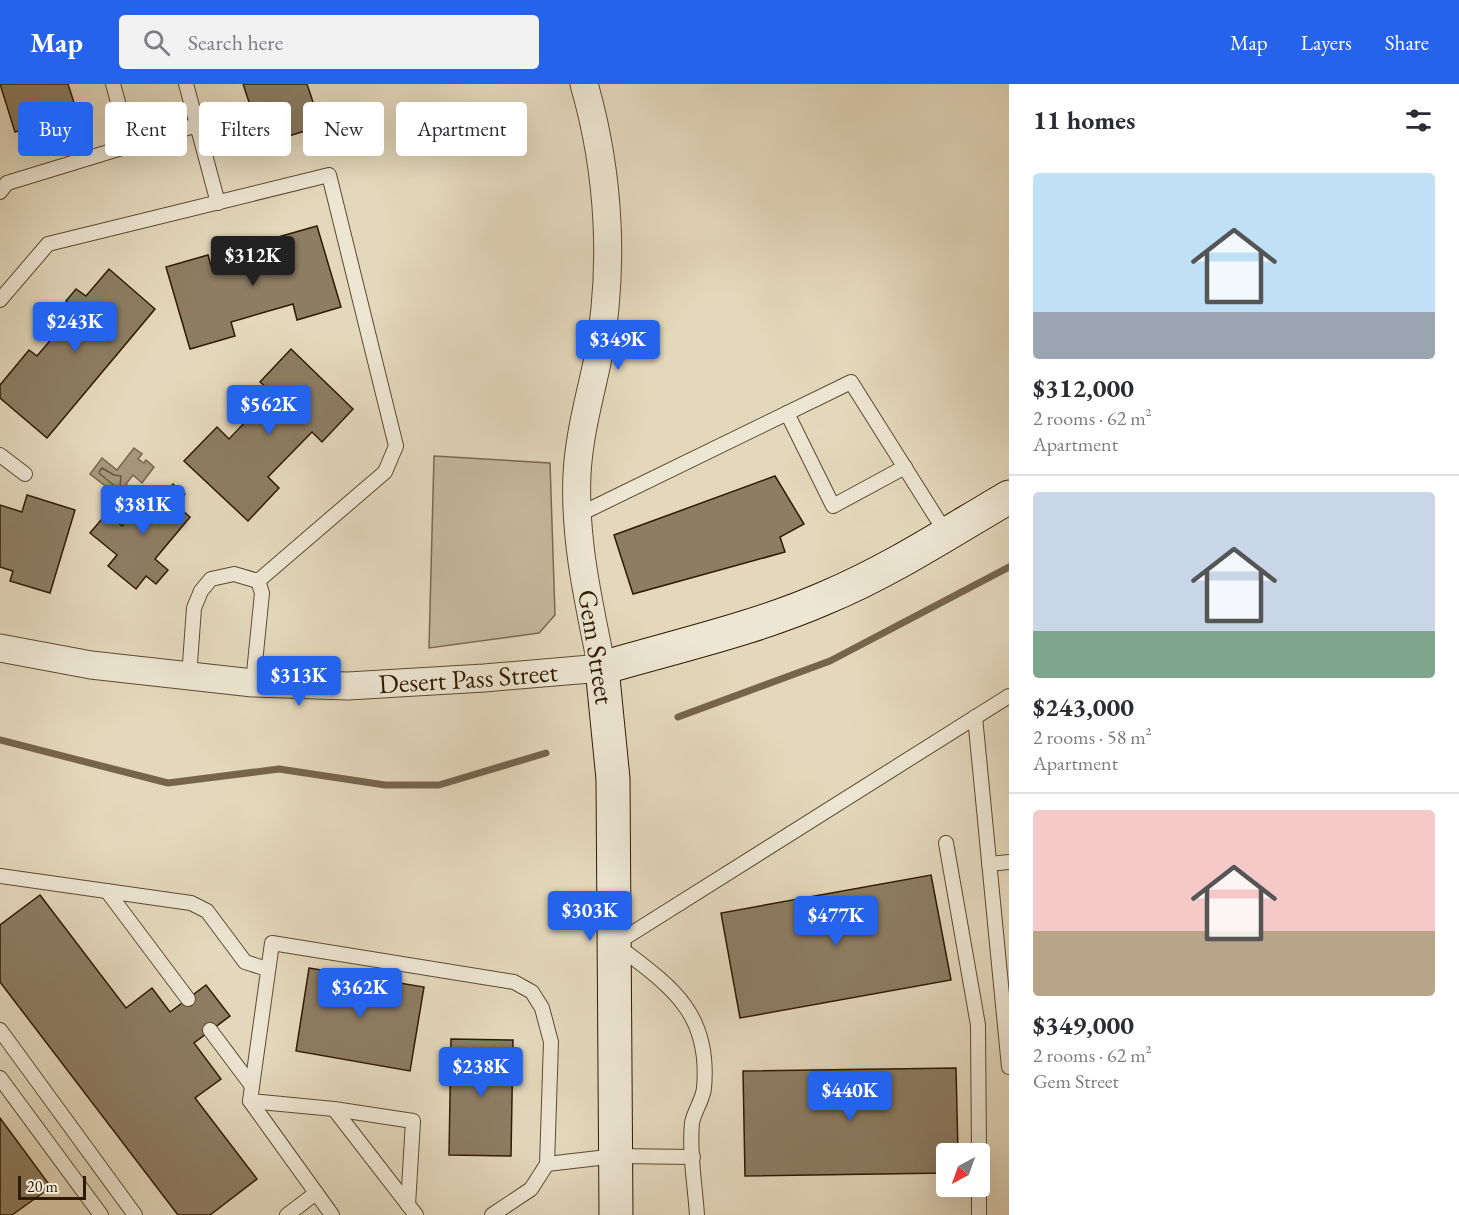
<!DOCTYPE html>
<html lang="en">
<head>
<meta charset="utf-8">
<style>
	:root { --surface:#fff; --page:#f2f2f3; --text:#2b2b33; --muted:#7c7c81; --line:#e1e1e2; --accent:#2563eb }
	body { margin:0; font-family:"EB Garamond",serif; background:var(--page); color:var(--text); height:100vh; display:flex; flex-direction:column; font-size:22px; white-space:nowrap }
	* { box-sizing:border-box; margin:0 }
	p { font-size:20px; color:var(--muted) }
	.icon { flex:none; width:33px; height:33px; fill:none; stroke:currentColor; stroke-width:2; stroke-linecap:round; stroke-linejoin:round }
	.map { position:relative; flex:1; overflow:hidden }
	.drawer { display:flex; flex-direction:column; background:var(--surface); width:450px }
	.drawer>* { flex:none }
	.banner { position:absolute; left:18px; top:18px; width:570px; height:54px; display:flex; gap:12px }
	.needle { width:39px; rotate:221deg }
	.fabs { position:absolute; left:936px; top:1059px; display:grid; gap:12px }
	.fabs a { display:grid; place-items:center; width:54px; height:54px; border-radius:6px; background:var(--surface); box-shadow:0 6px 24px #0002; font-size:30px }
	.scale { position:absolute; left:18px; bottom:15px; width:68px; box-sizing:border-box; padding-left:6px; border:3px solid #2f1a02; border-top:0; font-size:16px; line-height:21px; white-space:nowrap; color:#2f1a02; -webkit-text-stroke:4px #ede6d3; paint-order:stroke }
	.price { position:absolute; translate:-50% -51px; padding:0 14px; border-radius:6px; background:var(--accent); color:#fff; font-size:20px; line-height:39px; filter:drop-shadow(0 2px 3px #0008) }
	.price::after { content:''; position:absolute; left:50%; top:36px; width:18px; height:14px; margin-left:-9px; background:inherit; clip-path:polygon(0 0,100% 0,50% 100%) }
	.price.active { background:#222; color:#fff }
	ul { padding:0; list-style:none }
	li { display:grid; align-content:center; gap:12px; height:318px; padding:0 24px }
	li+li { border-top:2px solid var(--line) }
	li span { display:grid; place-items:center; height:186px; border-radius:6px; color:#555 }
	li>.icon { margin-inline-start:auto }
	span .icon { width:108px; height:108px; fill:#fffc; stroke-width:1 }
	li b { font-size:26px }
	h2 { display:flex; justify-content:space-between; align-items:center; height:72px; padding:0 24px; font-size:26px }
	.chip { padding:0 21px; border-radius:6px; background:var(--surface); box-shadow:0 6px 24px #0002; font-size:21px; line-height:54px }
	.chip.active { background:var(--accent); color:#fff }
	header { display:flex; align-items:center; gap:36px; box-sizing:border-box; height:84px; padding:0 30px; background:var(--accent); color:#fff }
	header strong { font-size:28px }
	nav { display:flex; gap:33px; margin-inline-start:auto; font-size:21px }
	.search { width:420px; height:54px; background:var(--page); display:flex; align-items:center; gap:15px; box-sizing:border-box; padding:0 21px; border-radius:6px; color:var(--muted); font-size:22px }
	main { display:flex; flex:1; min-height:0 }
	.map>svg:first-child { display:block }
	.green { fill:#c5b89c; stroke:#7a694f; stroke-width:1.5 }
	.water { fill:#a6977d; stroke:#76654c; stroke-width:1.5 }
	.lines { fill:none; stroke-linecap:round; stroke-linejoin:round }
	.shore { stroke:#6a5840; stroke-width:1.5 }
	.stream { stroke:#76654c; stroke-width:7 }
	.building { fill:#8d7d63; stroke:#2f1a02; stroke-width:1.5 }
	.lane-casing { stroke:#5c4a30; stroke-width:16 }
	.street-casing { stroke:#5c4a30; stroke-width:29 }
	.secondary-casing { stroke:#2f1a02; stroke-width:35 }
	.lane { stroke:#ede6d3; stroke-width:14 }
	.street { stroke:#ede6d3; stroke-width:27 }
	.secondary { stroke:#ede6d3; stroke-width:33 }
	.labels { text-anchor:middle; stroke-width:5; stroke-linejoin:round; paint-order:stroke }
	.street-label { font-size:27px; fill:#2f1a02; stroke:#ede6d3 }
</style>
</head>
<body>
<header>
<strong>Map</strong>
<div class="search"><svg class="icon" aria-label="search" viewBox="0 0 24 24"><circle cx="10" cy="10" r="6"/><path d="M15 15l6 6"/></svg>Search here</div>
<nav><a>Map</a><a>Layers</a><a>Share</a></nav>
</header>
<main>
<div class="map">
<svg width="1009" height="1131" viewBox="0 0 1009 1131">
	<rect width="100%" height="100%" fill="#e4d8bc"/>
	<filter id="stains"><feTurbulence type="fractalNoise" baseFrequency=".00333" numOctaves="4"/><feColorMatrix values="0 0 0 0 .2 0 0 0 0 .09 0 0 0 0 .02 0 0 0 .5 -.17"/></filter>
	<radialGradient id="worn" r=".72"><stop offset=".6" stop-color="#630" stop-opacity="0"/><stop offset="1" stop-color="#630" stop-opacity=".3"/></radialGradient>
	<path class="green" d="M434,372l116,7 5,152 -16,18 -110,15z"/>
	<path class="water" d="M134,364l8,6 -4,5 6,4 2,-3 8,7 -12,16 -9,-8 -7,9 7,6 -8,11 -35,-27 12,-16 15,12z"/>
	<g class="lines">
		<path class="shore" d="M102,384l12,7 7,1 -1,10 -4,1 -16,-13 -1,-2z"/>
		<g class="stream">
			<path d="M678,633l152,-56 179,-94"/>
			<path d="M0,656l168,43 111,-14 106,16h54l107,-32"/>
		</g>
	</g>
	<g class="building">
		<path d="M0,0h68l9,28 -62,20z"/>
		<path d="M243,0h64l14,42 -58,18z"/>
		<path d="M317,142l24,81 -44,13 -4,-16 -62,18 4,14 -45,13 -24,-82 42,-12 4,14 63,-18 -4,-12z"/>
		<path d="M109,185l46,40 -108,129 -47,-40v-13l29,-35 8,6 39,-46 -10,-9 10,-12 10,7z"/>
		<path d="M291,265l62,60 -31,33 -10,-10 -44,45 11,11 -31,33 -64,-60 33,-34 12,12 44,-46 -13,-11z"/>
		<path d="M775,392l29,48 -24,13 5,15 -152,42 -19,-59z"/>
		<path d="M173,400l12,10 -9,11 14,12 -35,42 13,11 -12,14 -10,-8 -10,13 -28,-23 9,-11 -27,-22 17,-20 15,13 31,-38 10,8z"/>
		<path d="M27,411l48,15 -25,83 -40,-12 3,-10 -13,-4v-62l22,7z"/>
		<path d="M931,791l20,105 -211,38 -19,-105z"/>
		<path d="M40,811l86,113 26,-20 18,24 36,-27 24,31 -36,27 27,36 -26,19 62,81 -47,36h-32l-178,-233v-57z"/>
		<path d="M309,884l115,19 -14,84 -114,-20z"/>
		<path d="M451,955l62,1 -2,116 -62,-1z"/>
		<path d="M956,984l2,86h-12v19l-201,3 -2,-105z"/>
		<path d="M0,1034l51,69 -39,28h-12z"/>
	</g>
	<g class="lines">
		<defs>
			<g id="lane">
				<path d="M113,0l17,62"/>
				<path d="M186,0l32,119"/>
				<path d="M0,108l7,-9 190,-58"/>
				<path d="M0,216l48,-56 281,-69 67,271 -11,26 -127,109"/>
				<path d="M787,329l46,93 72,-39"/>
				<path d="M0,371l25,19"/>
				<path d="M578,431l273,-133 95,151"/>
				<path d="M189,593l5,-69 7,-17 10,-12 23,-5 24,7 4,12 -9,90"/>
				<path d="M975,633l34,350"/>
				<path d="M946,759l32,182 1,129"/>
				<path d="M989,780l20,-2"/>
				<path d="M0,792l191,27 16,8 38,51 22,7"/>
				<path d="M107,807l81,108"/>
				<path d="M0,946l135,185"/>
				<path d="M210,946l42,56"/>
				<path d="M0,994l101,137"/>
				<path d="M250,1017l84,8 79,12 -5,84"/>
				<path d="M334,1025l82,106"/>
				<path d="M547,1080l69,-8 77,1"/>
				<path d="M979,1102v29"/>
				<path d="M287,1131l29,-22"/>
				<path d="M332,1131l-82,-114 22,-158 242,39 18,10 10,16 9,34 -4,122 -16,25 -39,26"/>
				<path d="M697,1131c-2,-30 -8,-63 -5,-92 2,-12 11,-23 12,-35 7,-77 -35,-103 -89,-144l394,-248"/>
			</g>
			<g id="street">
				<path id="s1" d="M0,564l91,17 162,18 95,3 136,-8 118,-10c-13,-64 -28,-128 -25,-194 2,-38 12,-74 20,-111 18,-92 13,-189 -13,-279"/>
			</g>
			<path id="secondary" d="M616,1131l-3,-436 -11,-111c75,-22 152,-39 223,-70 65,-27 124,-66 184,-101"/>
		</defs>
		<use href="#lane" class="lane-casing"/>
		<use href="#street" class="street-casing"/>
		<use href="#secondary" class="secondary-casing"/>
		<use href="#lane" class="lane"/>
		<use href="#street" class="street"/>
		<use href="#secondary" class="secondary"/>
	</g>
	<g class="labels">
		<g class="street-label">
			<text transform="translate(596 563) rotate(81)" y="9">Gem Street</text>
			<text dy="9" stroke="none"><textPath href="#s1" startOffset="471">Desert Pass Street</textPath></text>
		</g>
	</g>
	<rect width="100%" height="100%" filter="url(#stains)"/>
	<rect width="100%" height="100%" fill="url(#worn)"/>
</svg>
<div class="fabs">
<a><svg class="needle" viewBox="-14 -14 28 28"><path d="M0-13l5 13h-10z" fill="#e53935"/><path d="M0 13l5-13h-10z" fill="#7c7c81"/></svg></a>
</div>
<div class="scale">20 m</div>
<b class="price active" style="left:253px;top:203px">$312K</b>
<b class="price" style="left:75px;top:269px">$243K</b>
<b class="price" style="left:618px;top:287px">$349K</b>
<b class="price" style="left:269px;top:352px">$562K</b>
<b class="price" style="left:143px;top:452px">$381K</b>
<b class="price" style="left:299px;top:623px">$313K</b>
<b class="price" style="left:590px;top:858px">$303K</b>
<b class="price" style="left:836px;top:863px">$477K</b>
<b class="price" style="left:360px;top:935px">$362K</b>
<b class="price" style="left:481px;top:1014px">$238K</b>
<b class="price" style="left:850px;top:1038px">$440K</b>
<div class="banner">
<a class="chip active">Buy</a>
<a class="chip">Rent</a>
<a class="chip">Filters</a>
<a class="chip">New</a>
<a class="chip">Apartment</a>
</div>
</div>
<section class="drawer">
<h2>11 homes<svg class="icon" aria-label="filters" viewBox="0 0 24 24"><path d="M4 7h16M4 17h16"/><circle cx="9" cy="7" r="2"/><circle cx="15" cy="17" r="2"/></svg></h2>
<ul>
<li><span style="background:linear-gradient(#bfe0f5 75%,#9aa5b1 0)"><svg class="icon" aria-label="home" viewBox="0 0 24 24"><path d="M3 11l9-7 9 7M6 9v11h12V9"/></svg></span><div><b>$312,000</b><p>2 rooms · 62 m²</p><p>Apartment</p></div></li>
<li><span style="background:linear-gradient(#c9d6e8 75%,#7fa58c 0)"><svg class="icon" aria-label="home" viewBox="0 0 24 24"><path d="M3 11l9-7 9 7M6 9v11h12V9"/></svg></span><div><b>$243,000</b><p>2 rooms · 58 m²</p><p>Apartment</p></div></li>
<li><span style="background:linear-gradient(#f6c9c9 65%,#b9a48a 0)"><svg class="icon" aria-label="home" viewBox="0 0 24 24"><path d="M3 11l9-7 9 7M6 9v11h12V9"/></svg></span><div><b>$349,000</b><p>2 rooms · 62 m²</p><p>Gem Street</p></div></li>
</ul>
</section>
</main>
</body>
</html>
